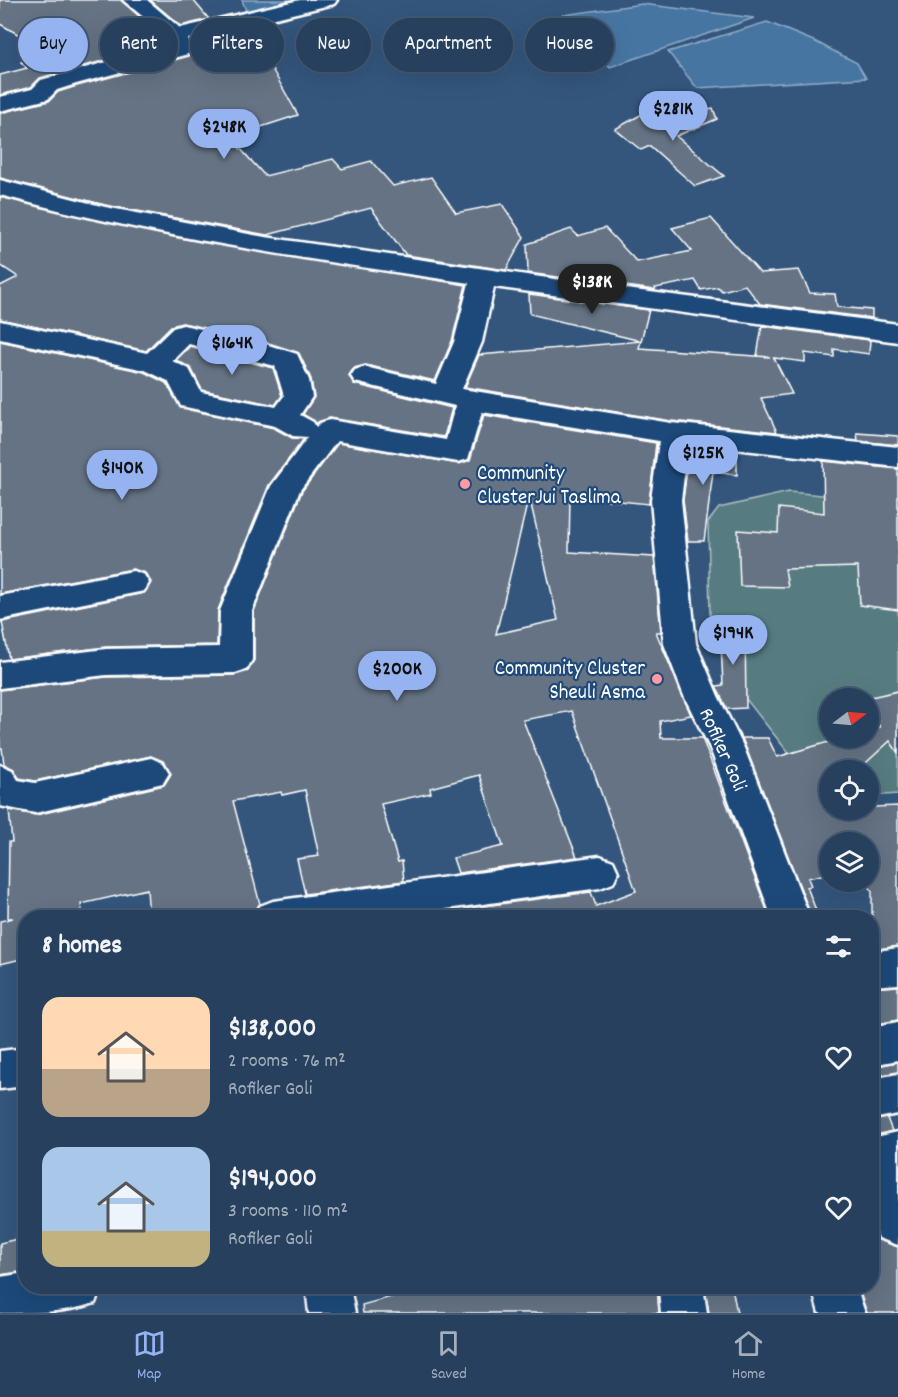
<!DOCTYPE html>
<html lang="en">
<head>
<meta charset="utf-8">
<style>
	:root { --surface:#27405e; --page:#2f4764; --text:#f1f3f6; --muted:#a4afbc; --line:#435973; --accent:#95b2f1 }
	body { margin:0; font-family:Dekko,sans-serif; background:var(--page); color:var(--text); height:100vh; display:flex; flex-direction:column; font-size:22px; white-space:nowrap }
	* { box-sizing:border-box; margin:0 }
	p { font-size:20px; color:var(--muted) }
	.icon { flex:none; width:33px; height:33px; fill:none; stroke:currentColor; stroke-width:2; stroke-linecap:round; stroke-linejoin:round }
	.map { position:relative; flex:1; overflow:hidden }
	.sheet { position:absolute; left:18px; top:910px; width:861px; height:384px; display:flex; flex-direction:column; background:var(--surface); border-radius:24px; box-shadow:0 6px 24px #0002,0 0 0 2px var(--line) }
	.sheet>* { flex:none }
	.guide { position:absolute; left:18px; top:18px; width:862px; height:54px; display:flex; gap:12px }
	.needle { width:39px; rotate:74deg }
	.fabs { position:absolute; left:819px; top:688px; display:grid; gap:12px }
	.fabs a { display:grid; place-items:center; width:60px; height:60px; border-radius:50%; background:var(--surface); box-shadow:0 6px 24px #0002,0 0 0 2px var(--line); font-size:30px }
	.price { position:absolute; translate:-50% -51px; padding:0 14px; border-radius:21px; background:var(--accent); color:#111; font-size:20px; line-height:39px; filter:drop-shadow(0 2px 3px #0008) }
	.price::after { content:''; position:absolute; left:50%; top:36px; width:18px; height:14px; margin-left:-9px; background:inherit; clip-path:polygon(0 0,100% 0,50% 100%) }
	.price.current { background:#222; color:#fff }
	ul { padding:0; list-style:none }
	li { display:flex; align-items:center; gap:18px; height:150px; padding:0 24px }
	li span { display:grid; place-items:center; flex:none; width:168px; height:120px; border-radius:18px; color:#555 }
	li>.icon { margin-inline-start:auto }
	span .icon { width:72px; height:72px; fill:#fffc; stroke-width:1 }
	li b { font-size:26px }
	h2 { display:flex; justify-content:space-between; align-items:center; height:72px; padding:0 24px; font-size:26px }
	.chip { padding:0 21px; border-radius:27px; background:var(--surface); box-shadow:0 6px 24px #0002,0 0 0 2px var(--line); font-size:21px; line-height:54px }
	.chip.current { background:var(--accent); color:#111 }
	.dock { display:flex; justify-content:space-around; align-items:center; height:84px; border-top:2px solid var(--line); background:var(--surface); font-size:16px; color:var(--muted) }
	.dock a { display:grid; justify-items:center; gap:3px }
	.dock .current { color:var(--accent) }
	.map>svg:first-child { display:block }
	.green { fill:#567c81; stroke:#aabec0; stroke-width:1.5; fill-rule:evenodd }
	.water { fill:#4675a2; stroke:#90acc7; stroke-width:1.5 }
	.building { fill:#657384; stroke:#fff; stroke-width:1.5; fill-rule:evenodd }
	.lines { fill:none; stroke-linecap:round; stroke-linejoin:round }
	.street-casing { stroke:#fff; stroke-width:5 }
	.street { fill:#1f4a7a; fill-rule:evenodd }
	.poi-dot { fill:#ff9aa2; stroke:#1f4a7a; stroke-width:2 }
	.labels { text-anchor:middle; stroke-width:4.5; stroke-linejoin:round; paint-order:stroke }
	.poi-label { font-size:21px; fill:#fff; stroke:#1f4a7a; text-anchor:start }
	.street-label { font-size:21px; fill:#fff; stroke:#1f4a7a }
</style>
</head>
<body>
<div class="map">
<svg width="898" height="1313" viewBox="0 0 898 1313">
	<rect width="100%" height="100%" fill="#34567d"/>
	<filter id="ink" filterUnits="userSpaceOnUse"><feTurbulence type="fractalNoise" baseFrequency=".0167" numOctaves="2"/><feDisplacementMap in="SourceGraphic" scale="12" xChannelSelector="R" yChannelSelector="G"/><feConvolveMatrix kernelMatrix="1 2 1 2 8 2 1 2 1" color-interpolation-filters="sRGB"/></filter>
	<g filter="url(#ink)">
		<path class="green" d="M789,492l109,10v292l-29,2 -1,-25h-38l-35,-10 -57,-72 -28,-75 -2,-92 11,-14zM830,699h38v39h-38z"/>
		<g class="water">
			<path d="M242,0h63l-57,16z"/>
			<path d="M642,4l112,14 -144,49 -47,-52z"/>
			<path d="M767,22l49,20 41,21 9,15 -169,10 -29,-36z"/>
		</g>
		<g class="building">
			<path d="M0,0h121l30,27 14,17 -125,34 -9,9 -31,8v-20l27,-7 -6,-6 30,-9 -51,-29z"/>
			<path d="M150,0h43l16,19 -28,7z"/>
			<path d="M218,34l15,25 30,-6 35,62 -68,22 35,39 68,-17 9,10 29,-8 22,25 38,-9 25,36 46,-9 22,33 -18,33 -100,-15 -35,-47 -104,27 -162,-30 -105,-27v-65l49,-12 9,-9 19,-6 112,-30 5,-8 -3,-7z"/>
			<path d="M713,108l4,11 -41,17 48,40 -29,10 -45,-40 -9,4 -26,-21 31,-17 9,6z"/>
			<path d="M0,197l174,40 292,48 -14,56 -17,40 -69,-16 -12,3 -5,7 5,9 98,24 -8,29 -114,-19 -14,5 -13,-9 11,-17 -3,-18 -12,-26 -46,-15 -71,-15 -11,3 -25,25 -146,-32v-33l18,-9 -18,-12z"/>
			<path d="M711,218l49,55 39,-3 11,23 25,1 2,13 35,3v8l-112,-14 -15,-19 -23,6 -4,-4 -17,3 -6,-10 -40,8v2l-127,-17 -1,-29 44,-15 7,7 27,-8 32,34 55,-11 -20,-23z"/>
			<path d="M529,294l120,16 -8,31 -111,-27z"/>
			<path d="M762,326l108,14 -1,14 -35,-5v8l-29,-4v9l-31,-4 18,36 -31,4 16,34 -106,-11 -206,-34 14,-32 162,-14 -2,7 131,9 -13,-1z"/>
			<path d="M0,341l144,31 22,11 15,25 93,20 18,10 12,1 -35,46 -51,125 -1,35 -111,2 -97,12 -7,-37 142,-29 7,-11 -6,-9 -12,-4 -133,25z"/>
			<path d="M190,346l83,22 9,28 -7,9 -73,-15 -11,-22 -15,-8z"/>
			<path d="M484,415l172,28 -7,61 -79,-8 -1,56 85,5 7,75h-5l35,83 -31,6 1,17h41l68,180h-299l-3,-10 123,-16 5,14 40,-15 -64,-180 -49,9 54,137 -119,16 -5,-15 50,-12 -24,-71 -49,13 1,5 -50,11 17,58 4,-1 2,20 -99,13 -8,-35 22,-3 -14,-66 -23,5 -1,-3 -48,9 27,103 -6,8 -26,6h-79l-2,-29 -66,15 2,14h-57v40l-26,6v-43l13,-3h-5l1,-76h3l-3,-32 27,5 128,-30 7,-11 -6,-12 -14,-6 -116,25 -16,-3 -5,-9 -10,-5 -2,-16h-2v-58l106,-13 129,-2 13,-4 6,-11v-49l48,-120 36,-48 121,21 11,-4zM529,496l29,124 -62,14z"/>
			<path d="M857,433l41,3v9l-40,-4z"/>
			<path d="M690,446l47,6v23l-24,-3 -9,69h-16l-5,-41z"/>
			<path d="M823,461l75,8v141l-38,-5 -2,-38 -73,2 3,18 -48,-1 -2,-56 40,3 1,-25 45,5z"/>
			<path d="M720,622l25,3 1,83 -19,1 -11,-23 7,-1z"/>
			<path d="M898,691v62l-8,-12 -33,30h-27v39h38v-10l5,7 25,-1v140l-26,4v-59l-6,-9h2v-39h-38v30l-22,5 3,8 -4,1 12,31h-7l-70,-180h26l9,19 65,-19h26v-8l12,-3 -12,-17v-11h-6z"/>
			<path d="M898,986v34l-26,5v-37z"/>
			<path d="M898,1062v10l-26,5v-10z"/>
			<path d="M887,1118l5,13 -20,5v-15z"/>
			<path d="M872,1225l6,15 20,7v66h-31l-9,-26h14z"/>
			<path d="M26,1237v34l-26,4v-32z"/>
			<path d="M427,1287h230l2,26h-296l-1,-8z"/>
			<path d="M705,1287h27l5,26h-28z"/>
		</g>
		<g class="lines">
			<defs>
				<g id="street">
					<path d="M123,0h24l33,28 120,-28h37l-3,4 -146,35 4,8 -4,7 -112,30 -19,6 -9,9 -48,12v-14l32,-8 9,-9 128,-35 -16,-20z"/>
					<path d="M0,180l105,27 160,30 338,49 295,38v18l-404,-55 -12,55 -20,47 209,34 227,24v20l-210,-23 -7,56 15,144 22,52 26,52 66,170h-38l-62,-170 -26,-52 -20,-52 -13,-144 8,-59 -177,-29 -14,47 -10,3 -121,-21 -37,49 -48,121v49l-5,9 -12,4 -129,2 -106,13v-26l106,-13 113,-2 1,-36 51,-125 37,-49 -15,-1 -18,-10 -94,-20 -13,-25 -23,-11 -145,-31v-18l147,32 26,-25 10,-3 69,15 45,14 12,26 3,17 -12,18 13,7 3,5 4,-4 10,-3 116,20 9,-34 -100,-24 -4,-6 4,-6 10,-3 71,17 18,-42 15,-59c-158,-23 -315,-46 -469,-88zM189,344l86,22 9,30 -8,11 -75,-15 -12,-23 -17,-8z"/>
					<path d="M133,571l11,4 5,8 -5,8 -144,29v-24z"/>
					<path d="M151,758l12,5 6,10 -6,10 -128,30 -35,-7v-41l12,5 6,10 17,3z"/>
					<path d="M600,856l13,5 5,11 -5,11 -13,5 -219,30h-127l6,-12 13,-5z"/>
					<path d="M898,948v36l-26,2v-34z"/>
					<path d="M898,1022v38l-26,5v-38z"/>
					<path d="M26,1048v38l-26,3v-38z"/>
					<path d="M898,1074v40l-26,5v-40z"/>
					<path d="M898,1132v113l-19,-7 -7,-18v-82z"/>
					<path d="M26,1273v14h75l-6,16c-31,10 -62,10 -95,10v-36z"/>
					<path d="M306,1287h44l5,26h-46z"/>
					<path d="M659,1287h44l4,26h-46z"/>
					<path d="M812,1287h44l9,26h-46z"/>
				</g>
			</defs>
			<use href="#street" class="street-casing"/>
			<use href="#street" class="street"/>
		</g>
	</g>
	<g class="poi-dot">
		<circle cx="465" cy="484" r="6"/>
		<circle cx="657" cy="679" r="6"/>
	</g>
	<g class="labels">
		<g class="poi-label">
			<text x="477" y="479">Community<tspan x="477" dy="24">ClusterJui Taslima</tspan></text>
			<text x="645" y="674" text-anchor="end">Community Cluster<tspan x="645" dy="24">Sheuli Asma</tspan></text>
		</g>
		<g class="street-label">
			<text transform="translate(724 749) rotate(66)" y="7">Rofiker Goli</text>
		</g>
	</g>
</svg>
<div class="fabs">
<a><svg class="needle" viewBox="-14 -14 28 28"><path d="M0-13l5 13h-10z" fill="#e53935"/><path d="M0 13l5-13h-10z" fill="#a4afbc"/></svg></a>
<a><svg class="icon" aria-label="locate" viewBox="0 0 24 24"><circle cx="12" cy="12" r="6"/><path d="M12 2v4M12 18v4M2 12h4M18 12h4"/></svg></a>
<a><svg class="icon" aria-label="layers" viewBox="0 0 24 24"><path d="M12 4l9 5-9 5-9-5zM3 14l9 5 9-5"/></svg></a>
</div>
<b class="price" style="left:673px;top:142px">$281K</b>
<b class="price" style="left:224px;top:160px">$248K</b>
<b class="price current" style="left:592px;top:315px">$138K</b>
<b class="price" style="left:232px;top:376px">$164K</b>
<b class="price" style="left:703px;top:486px">$125K</b>
<b class="price" style="left:122px;top:501px">$140K</b>
<b class="price" style="left:733px;top:666px">$194K</b>
<b class="price" style="left:397px;top:702px">$200K</b>
<div class="guide">
<a class="chip current">Buy</a>
<a class="chip">Rent</a>
<a class="chip">Filters</a>
<a class="chip">New</a>
<a class="chip">Apartment</a>
<a class="chip">House</a>
</div>
<section class="sheet">
<h2>8 homes<svg class="icon" aria-label="filters" viewBox="0 0 24 24"><path d="M4 7h16M4 17h16"/><circle cx="9" cy="7" r="2"/><circle cx="15" cy="17" r="2"/></svg></h2>
<ul>
<li><span style="background:linear-gradient(#ffd9b3 60%,#b9a48a 0)"><svg class="icon" aria-label="home" viewBox="0 0 24 24"><path d="M3 11l9-7 9 7M6 9v11h12V9"/></svg></span><div><b>$138,000</b><p>2 rooms · 76 m²</p><p>Rofiker Goli</p></div><svg class="icon" aria-label="heart" viewBox="0 0 24 24"><path d="M12 20l-8-8c-3-5 5-10 8-4 3-6 11-1 8 4z"/></svg></li>
<li><span style="background:linear-gradient(#a9c7e8 70%,#c2b280 0)"><svg class="icon" aria-label="home" viewBox="0 0 24 24"><path d="M3 11l9-7 9 7M6 9v11h12V9"/></svg></span><div><b>$194,000</b><p>3 rooms · 110 m²</p><p>Rofiker Goli</p></div><svg class="icon" aria-label="heart" viewBox="0 0 24 24"><path d="M12 20l-8-8c-3-5 5-10 8-4 3-6 11-1 8 4z"/></svg></li>
</ul>
</section>
</div>
<nav class="dock">
<a class="current"><svg class="icon" aria-label="map" viewBox="0 0 24 24"><path d="M3 6l6-2 6 2 6-2v14l-6 2-6-2-6 2zM9 4v14M15 6v14"/></svg>Map</a>
<a><svg class="icon" aria-label="saved" viewBox="0 0 24 24"><path d="M7 4h10v16l-5-4-5 4z"/></svg>Saved</a>
<a><svg class="icon" aria-label="home" viewBox="0 0 24 24"><path d="M3 11l9-7 9 7M6 9v11h12V9"/></svg>Home</a>
</nav>
</body>
</html>
